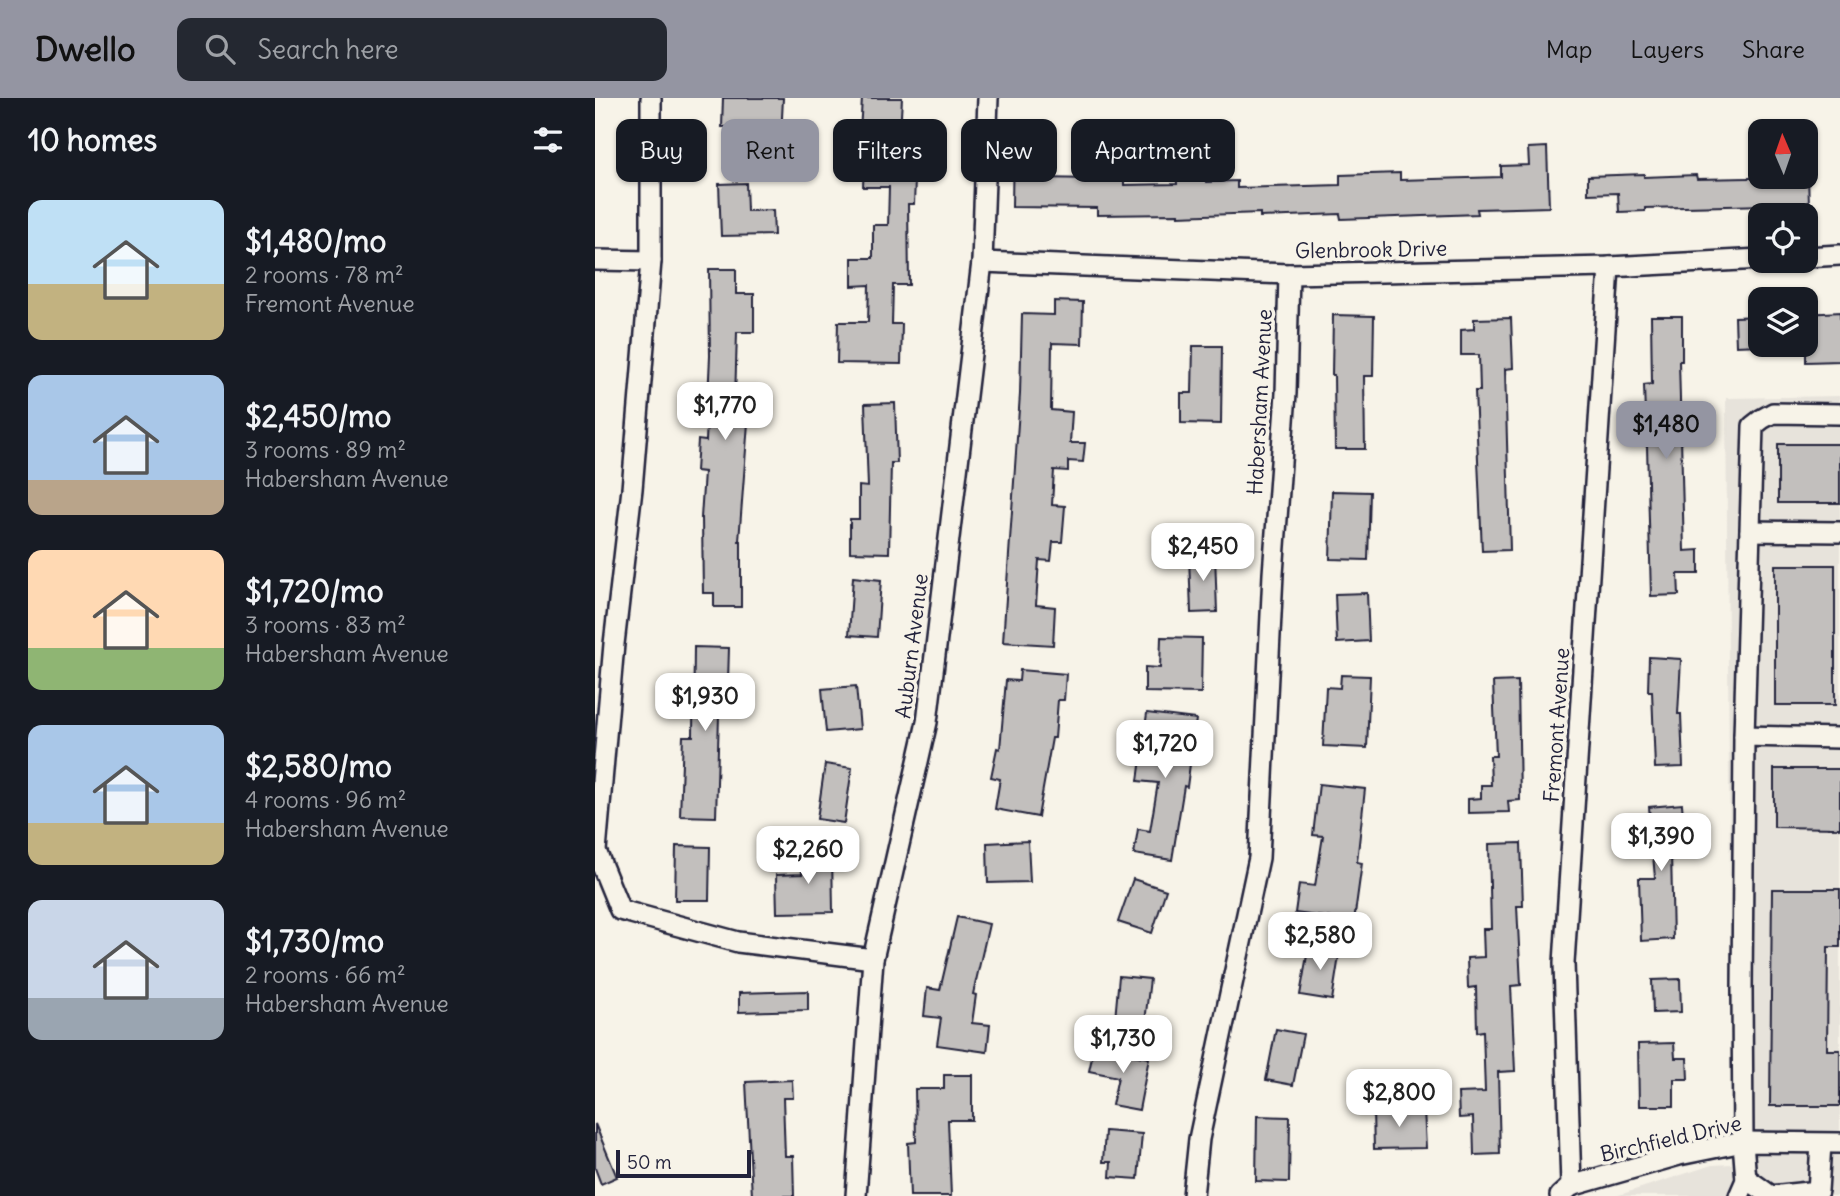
<!DOCTYPE html>
<html lang="en">
<head>
<meta charset="utf-8">
<style>
	:root { --surface:#171b24; --page:#242831; --text:#f1f3f6; --muted:#9ea1a6; --accent:#9495a2 }
	body { margin:0; font-family:Delius,sans-serif; background:var(--page); color:var(--text); height:100vh; display:flex; flex-direction:column; font-size:26px; white-space:nowrap }
	* { box-sizing:border-box; margin:0 }
	p { font-size:23px; color:var(--muted) }
	.icon { flex:none; width:38px; height:38px; fill:none; stroke:currentColor; stroke-width:2; stroke-linecap:round; stroke-linejoin:round }
	.map { position:relative; flex:1; overflow:hidden }
	.drawer { display:flex; flex-direction:column; background:var(--surface); width:595px }
	.drawer>* { flex:none }
	.banner { position:absolute; left:21px; top:21px; width:665px; height:63px; display:flex; gap:14px }
	.needle { width:46px; rotate:358deg }
	.controls { position:absolute; left:1153px; top:21px; display:grid; gap:14px }
	.controls a { display:grid; place-items:center; width:70px; height:70px; border-radius:14px; background:var(--surface); box-shadow:0 2px 5px #0004; font-size:35px }
	.scale { position:absolute; left:21px; bottom:18px; width:135px; box-sizing:border-box; padding-left:7px; border:4px solid #22223b; border-top:0; font-size:19px; line-height:24px; white-space:nowrap; color:#22223b; -webkit-text-stroke:5px #f7f3e8; paint-order:stroke }
	.price { position:absolute; translate:-50% -60px; padding:0 16px; border-radius:14px; background:#fff; color:#222; font-size:23px; line-height:46px; filter:drop-shadow(0 2px 4px #0008) }
	.price::after { content:''; position:absolute; left:50%; top:42px; width:21px; height:16px; margin-left:-10px; background:inherit; clip-path:polygon(0 0,100% 0,50% 100%) }
	.price.selected { background:var(--accent); color:#111 }
	ul { padding:0; list-style:none }
	li { display:flex; align-items:center; gap:21px; height:175px; padding:0 28px }
	li span { display:grid; place-items:center; flex:none; width:196px; height:140px; border-radius:14px; color:#555 }
	li>.icon { margin-inline-start:auto }
	span .icon { width:84px; height:84px; fill:#fffc; stroke-width:1 }
	li b { font-size:30px }
	h2 { display:flex; justify-content:space-between; align-items:center; height:84px; padding:0 28px; font-size:30px }
	.chip { padding:0 24px; border-radius:14px; background:var(--surface); box-shadow:0 2px 5px #0004; font-size:24px; line-height:63px }
	.chip.selected { background:var(--accent); color:#111 }
	header { display:flex; align-items:center; gap:42px; box-sizing:border-box; height:98px; padding:0 35px; background:var(--accent); color:#111 }
	header strong { font-size:33px }
	nav { display:flex; gap:38px; margin-inline-start:auto; font-size:24px }
	.search { width:490px; height:63px; background:var(--page); display:flex; align-items:center; gap:18px; box-sizing:border-box; padding:0 24px; border-radius:14px; color:var(--muted); font-size:26px }
	main { display:flex; flex:1; min-height:0 }
	.map>svg:first-child { display:block }
	.built { fill:#e7e3db }
	.building { fill:#c2bfbd; stroke:#22223b; stroke-width:2 }
	.lines { fill:none; stroke-linecap:round; stroke-linejoin:round }
	.minor-casing { stroke:#22223b; stroke-width:24 }
	.minor { stroke:#f7f3e8; stroke-width:19 }
	.labels { text-anchor:middle; stroke-width:7; stroke-linejoin:round; paint-order:stroke }
	.street-label { font-size:21px; fill:#22223b; stroke:#f7f3e8 }
</style>
</head>
<body>
<header>
<strong>Dwello</strong>
<div class="search"><svg class="icon" aria-label="search" viewBox="0 0 24 24"><circle cx="10" cy="10" r="6"/><path d="M15 15l6 6"/></svg>Search here</div>
<nav><a>Map</a><a>Layers</a><a>Share</a></nav>
</header>
<main>
<section class="drawer">
<h2>10 homes<svg class="icon" aria-label="filters" viewBox="0 0 24 24"><path d="M4 7h16M4 17h16"/><circle cx="9" cy="7" r="2"/><circle cx="15" cy="17" r="2"/></svg></h2>
<ul>
<li><span style="background:linear-gradient(#bfe0f5 60%,#c2b280 0)"><svg class="icon" aria-label="home" viewBox="0 0 24 24"><path d="M3 11l9-7 9 7M6 9v11h12V9"/></svg></span><div><b>$1,480/mo</b><p>2 rooms · 78 m²</p><p>Fremont Avenue</p></div></li>
<li><span style="background:linear-gradient(#a9c7e8 75%,#b9a48a 0)"><svg class="icon" aria-label="home" viewBox="0 0 24 24"><path d="M3 11l9-7 9 7M6 9v11h12V9"/></svg></span><div><b>$2,450/mo</b><p>3 rooms · 89 m²</p><p>Habersham Avenue</p></div></li>
<li><span style="background:linear-gradient(#ffd9b3 70%,#8fb573 0)"><svg class="icon" aria-label="home" viewBox="0 0 24 24"><path d="M3 11l9-7 9 7M6 9v11h12V9"/></svg></span><div><b>$1,720/mo</b><p>3 rooms · 83 m²</p><p>Habersham Avenue</p></div></li>
<li><span style="background:linear-gradient(#a9c7e8 70%,#c2b280 0)"><svg class="icon" aria-label="home" viewBox="0 0 24 24"><path d="M3 11l9-7 9 7M6 9v11h12V9"/></svg></span><div><b>$2,580/mo</b><p>4 rooms · 96 m²</p><p>Habersham Avenue</p></div></li>
<li><span style="background:linear-gradient(#c9d6e8 70%,#9aa5b1 0)"><svg class="icon" aria-label="home" viewBox="0 0 24 24"><path d="M3 11l9-7 9 7M6 9v11h12V9"/></svg></span><div><b>$1,730/mo</b><p>2 rooms · 66 m²</p><p>Habersham Avenue</p></div></li>
</ul>
</section>
<div class="map">
<svg width="1245" height="1098" viewBox="0 0 1245 1098">
	<rect width="100%" height="100%" fill="#f7f3e8"/>
	<filter id="ink" filterUnits="userSpaceOnUse"><feTurbulence type="fractalNoise" baseFrequency=".0143" numOctaves="2"/><feDisplacementMap in="SourceGraphic" scale="14" xChannelSelector="R" yChannelSelector="G"/><feConvolveMatrix kernelMatrix="1 2 1 2 8 2 1 2 1" color-interpolation-filters="sRGB"/></filter>
	<g filter="url(#ink)">
		<path class="built" d="M1245,298v800h-224l96,-31 20,-1 -6,-766z"/>
		<g class="building">
			<path d="M128,0h60l-3,59 -46,-2 1,-28h-13z"/>
			<path d="M267,0h40l-2,36h3l-1,45 13,1 -1,24h-6l1,81h-16l-1,39h10l-1,40 -64,-1 1,-41h30l1,-37 -17,1v-28h21v-33h15l1,-38h-26l1,-23h-11v-31h7z"/>
			<path d="M418,44h26v36l57,1v-20h28v26l53,-1 -1,-19 29,-1 1,18 31,-1v7l103,-3v-10l60,-2v7l101,-3v-11l28,-1 -1,-17 19,-1 2,60 -72,2 1,5 -137,5 -1,-5 -80,3v-4l-82,3v-2l-81,1v-7l-85,-1z"/>
			<path d="M1049,76v3l52,-2 1,4 111,-2 1,27 -164,4v3l-26,1 -1,-19 -30,1v-18z"/>
			<path d="M151,85l1,28 26,-1 1,25 -53,1 -2,-52z"/>
			<path d="M114,171h27v25h18v38h-17l-2,68 26,1 -1,23 -12,-1 -9,118h2v66h-27v-14h-11l-1,-75h-1l3,-46 -8,-1 2,-31 8,1 4,-85z"/>
			<path d="M459,203l29,1 -1,42 -30,-1 -1,67 21,2 -2,31h15l-2,19 -15,-1v10l-14,-1 -2,35 13,1 -3,36h-9l-2,19 -12,-1 -3,45 19,2 -2,38 -50,-3 17,-248 2,-80 32,1z"/>
			<path d="M1245,214v49l-34,1v-48z"/>
			<path d="M738,217l41,1 -1,60h-9l1,73h-30l-1,-74h-2z"/>
			<path d="M1056,218h31v45h-3l5,190 15,-1v24h-21l1,21 -28,1 -4,-150h-1l-2,-61 8,-1z"/>
			<path d="M1166,218v29l-25,1 -1,-29z"/>
			<path d="M916,220l2,50 -8,1 5,181 -28,1 -7,-160h5l-1,-36h-18v-25l13,-1v-10z"/>
			<path d="M598,248h29l-1,78 -40,-1v-30h11z"/>
			<path d="M300,305l2,60h-6l-2,90 -39,-1v-33h9v-33l9,1 -3,-83z"/>
			<rect x="1183" y="346" width="62" height="59"/>
			<path d="M737,393l38,1 -2,68 -38,-1z"/>
			<path d="M620,456l2,58 -26,1 -2,-58z"/>
			<rect x="1180" y="467" width="60" height="140"/>
			<path d="M258,479l28,3 -4,57 -28,-2z"/>
			<path d="M772,495l2,48 -32,2 -2,-49z"/>
			<path d="M566,539l41,1 -1,55 -56,-1v-25l15,1z"/>
			<path d="M99,549l35,1 -2,67h-8l-3,102 -36,-1 3,-80h10z"/>
			<path d="M1054,559l32,2 -3,55h3l2,53 -28,1 -3,-77h-4z"/>
			<path d="M425,572l46,4 -2,26h-6l-3,38h-3l-14,79 -43,-8 5,-30 -9,-2 6,-29 3,1 6,-69 13,1z"/>
			<path d="M746,577l29,1 -3,72 -44,-2 3,-59 14,1z"/>
			<path d="M923,583l2,119 -12,1 1,11 -41,1v-14l13,-1v-13h10l-1,-29h6l-3,-74z"/>
			<path d="M261,588l4,43 -34,3 -4,-43z"/>
			<path d="M552,615l49,6 -9,68 -3,-1 -12,74 -38,-6 4,-25 12,2 8,-48 -20,-2z"/>
			<path d="M230,666l27,4 -8,55 -27,-4z"/>
			<path d="M1179,671h66v59l-66,-1z"/>
			<path d="M724,686l46,5 -8,73 5,1 -8,58 -59,-8 4,-29 16,2 8,-50 -10,-1z"/>
			<path d="M1087,706l4,48 -15,1 2,86 -32,2 -2,-63h16l-6,-71z"/>
			<path d="M433,743l2,41 -42,1 -1,-40z"/>
			<path d="M926,745l2,63h-6l4,79 -10,1 4,85 -17,1 2,82 -26,1 -1,-38 -14,1 -1,-25 27,-1 -2,-61 -6,1 -1,-45 -8,1 -1,-30 17,-1 -1,-28h8l-2,-85z"/>
			<path d="M81,748l34,1 -1,53h-34z"/>
			<path d="M206,754h31l1,60 -56,1 -1,-38 26,-1z"/>
			<path d="M538,781l33,11 -14,43 -34,-11z"/>
			<path d="M1177,791h68v58h-12l-1,103h13v56h-70z"/>
			<path d="M362,819l32,7 -16,70 3,1 -4,28 18,2 -3,27 -50,-7 4,-27 -17,-2 3,-28 13,2z"/>
			<path d="M714,846l31,6 -8,50 -32,-5z"/>
			<path d="M524,878l31,3 -5,43 -30,-3z"/>
			<path d="M1085,881l1,33 -28,1 -1,-33z"/>
			<path d="M213,893v19l-69,2v-19z"/>
			<path d="M681,931l27,5 -10,51 -27,-5z"/>
			<path d="M1079,945l1,15h12l1,21h-14v27h-35l-1,-62z"/>
			<path d="M499,950l55,10 -10,52 -27,-5 6,-28 -29,-6z"/>
			<path d="M349,977h28v45h-24l3,76h-41l-2,-53 8,-1 -1,-53h29z"/>
			<path d="M197,982l1,18h-10l2,58h8l1,40h-42l-6,-114z"/>
			<path d="M829,1011l2,39 -52,1 -1,-38z"/>
			<path d="M662,1018l33,1 -1,65 -33,-1z"/>
			<path d="M0,1026l22,53 -16,7 -6,-16z"/>
			<path d="M510,1033l37,3 -4,45 -28,-2 1,-15h-8z"/>
		</g>
		<g class="lines">
			<defs>
				<g id="minor">
					<path d="M56,0v163l-19,228 -18,155 -18,207 24,59 118,32 135,17"/>
					<path d="M1211,159l34,-2"/>
					<path d="M0,162l56,1"/>
					<path d="M387,164l307,12 320,-7 152,-8"/>
					<path d="M1155,433l90,1"/>
					<path d="M1149,638l9,-310 9,-7 11,-6 67,1"/>
					<path d="M1151,1080l25,18 47,-5 3,-47"/>
					<path d="M976,1088l-7,-223 45,-696"/>
					<path d="M261,1098l17,-237 54,-237 55,-460 6,-164"/>
					<path d="M598,1098l6,-57 60,-281 14,-284 13,-181 3,-119"/>
					<path d="M965,1098l11,-10 108,-31 64,-13 97,1"/>
					<path d="M1144,1098l7,-16 -3,-38 -1,-152 2,-254 96,2"/>
				</g>
			</defs>
			<use href="#minor" class="minor-casing"/>
			<use href="#minor" class="minor"/>
		</g>
	</g>
	<g class="labels">
		<g class="street-label">
			<text transform="translate(776 152) rotate(-1)" y="7">Glenbrook Drive</text>
			<text transform="translate(665 304) rotate(-87)" y="7">Habersham Avenue</text>
			<text transform="translate(317 548) rotate(-83)" y="7">Auburn Avenue</text>
			<text transform="translate(962 627) rotate(-86)" y="7">Fremont Avenue</text>
			<text transform="translate(1076 1041) rotate(-13)" y="7">Birchfield Drive</text>
		</g>
	</g>
</svg>
<div class="controls">
<a><svg class="needle" viewBox="-14 -14 28 28"><path d="M0-13l5 13h-10z" fill="#e53935"/><path d="M0 13l5-13h-10z" fill="#9ea1a6"/></svg></a>
<a><svg class="icon" aria-label="locate" viewBox="0 0 24 24"><circle cx="12" cy="12" r="6"/><path d="M12 2v4M12 18v4M2 12h4M18 12h4"/></svg></a>
<a><svg class="icon" aria-label="layers" viewBox="0 0 24 24"><path d="M12 4l9 5-9 5-9-5zM3 14l9 5 9-5"/></svg></a>
</div>
<div class="scale">50 m</div>
<b class="price" style="left:130px;top:344px">$1,770</b>
<b class="price selected" style="left:1071px;top:363px">$1,480</b>
<b class="price" style="left:608px;top:485px">$2,450</b>
<b class="price" style="left:110px;top:635px">$1,930</b>
<b class="price" style="left:570px;top:682px">$1,720</b>
<b class="price" style="left:1066px;top:775px">$1,390</b>
<b class="price" style="left:213px;top:788px">$2,260</b>
<b class="price" style="left:725px;top:874px">$2,580</b>
<b class="price" style="left:528px;top:977px">$1,730</b>
<b class="price" style="left:804px;top:1031px">$2,800</b>
<div class="banner">
<a class="chip">Buy</a>
<a class="chip selected">Rent</a>
<a class="chip">Filters</a>
<a class="chip">New</a>
<a class="chip">Apartment</a>
</div>
</div>
</main>
</body>
</html>
